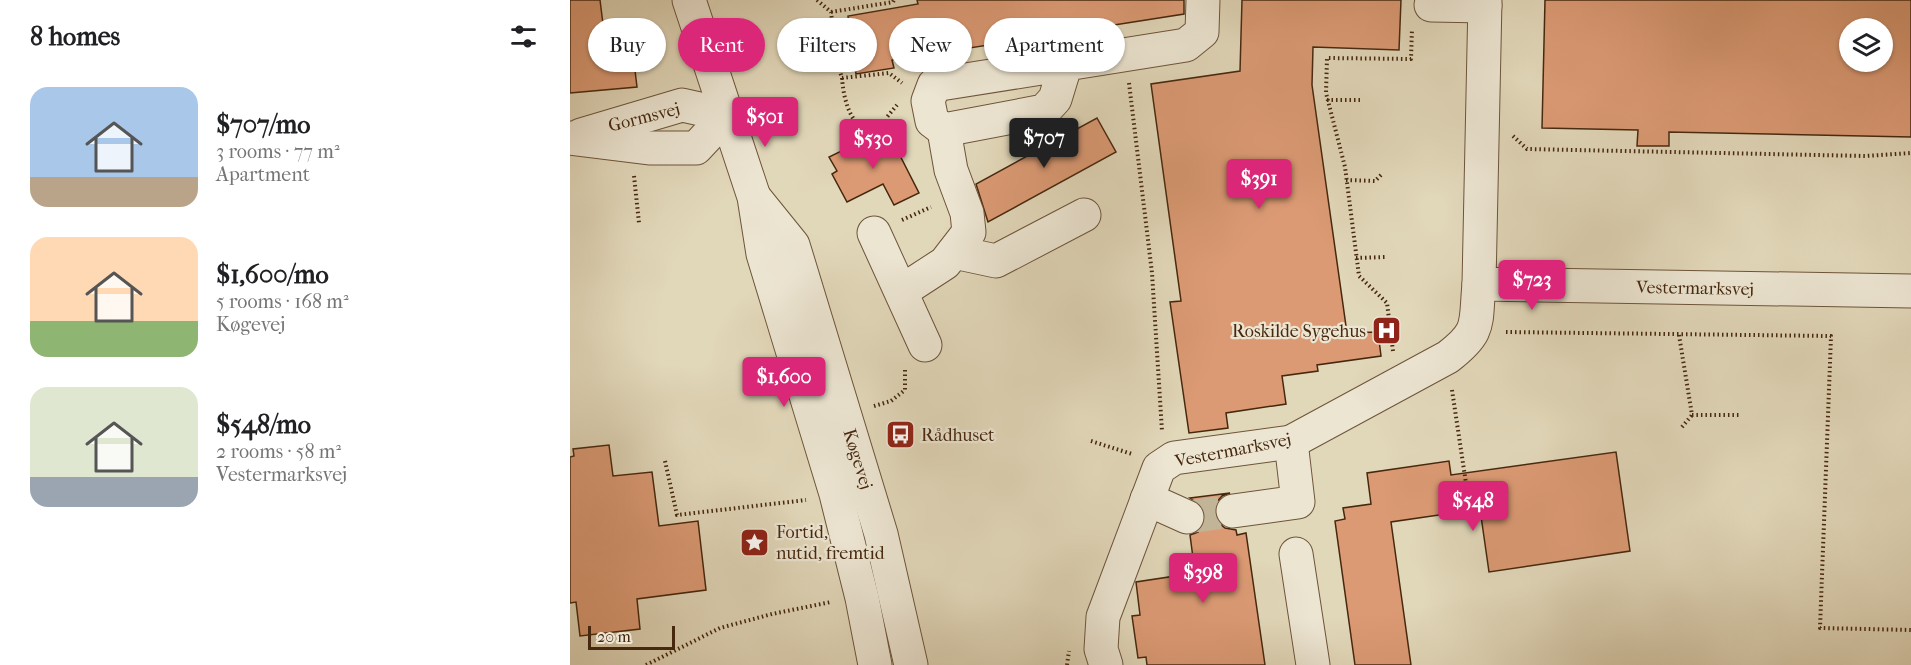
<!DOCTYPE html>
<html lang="en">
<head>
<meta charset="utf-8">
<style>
	:root { --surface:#fff; --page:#f2f2f2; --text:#202124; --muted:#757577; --accent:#db2777 }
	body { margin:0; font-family:"IM FELL French Canon",serif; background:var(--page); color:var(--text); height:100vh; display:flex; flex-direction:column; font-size:22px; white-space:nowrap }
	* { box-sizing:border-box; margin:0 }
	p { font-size:20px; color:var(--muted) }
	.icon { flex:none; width:33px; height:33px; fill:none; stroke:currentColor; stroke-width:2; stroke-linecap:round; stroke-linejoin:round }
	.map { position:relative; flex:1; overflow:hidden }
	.sheet { display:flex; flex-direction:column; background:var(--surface); width:570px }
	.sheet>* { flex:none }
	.guide { position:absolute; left:18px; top:18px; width:570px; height:54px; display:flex; gap:12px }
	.fabs { position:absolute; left:1269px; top:18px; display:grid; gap:12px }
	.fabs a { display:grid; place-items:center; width:54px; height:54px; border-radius:50%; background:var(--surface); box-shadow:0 2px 4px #0004; font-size:30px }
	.scale { position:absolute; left:18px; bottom:15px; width:87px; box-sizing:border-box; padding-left:6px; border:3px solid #46280f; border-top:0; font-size:16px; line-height:21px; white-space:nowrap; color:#46280f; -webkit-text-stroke:4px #ece5d2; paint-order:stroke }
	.price { position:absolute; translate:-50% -51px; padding:0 14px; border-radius:6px; background:var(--accent); color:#fff; font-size:20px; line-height:39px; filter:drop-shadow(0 2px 3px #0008) }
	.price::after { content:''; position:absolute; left:50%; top:36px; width:18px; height:14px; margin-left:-9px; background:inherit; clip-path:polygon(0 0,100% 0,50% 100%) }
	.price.on { background:#222; color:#fff }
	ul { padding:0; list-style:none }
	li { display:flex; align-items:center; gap:18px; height:150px; padding:0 30px }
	li span { display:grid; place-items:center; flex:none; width:168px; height:120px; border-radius:18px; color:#555 }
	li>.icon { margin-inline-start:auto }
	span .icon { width:72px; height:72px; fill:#fffc; stroke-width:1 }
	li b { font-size:26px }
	h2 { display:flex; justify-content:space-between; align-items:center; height:72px; padding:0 30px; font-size:26px }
	.tag { padding:0 21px; border-radius:27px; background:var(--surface); box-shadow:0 2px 4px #0004; font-size:21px; line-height:54px }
	.tag.on { background:var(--accent); color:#fff }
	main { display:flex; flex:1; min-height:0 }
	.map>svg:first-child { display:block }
	.building { fill:#db9a74; stroke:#46280f; stroke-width:1.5; fill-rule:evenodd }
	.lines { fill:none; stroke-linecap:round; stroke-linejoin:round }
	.minor-tunnel { stroke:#c2b497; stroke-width:33; stroke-dasharray:33 16; stroke-linecap:butt }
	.minor-casing { stroke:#6d543a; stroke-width:35 }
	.path { stroke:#46280f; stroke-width:4; stroke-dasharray:1.5 3; stroke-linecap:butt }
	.minor { stroke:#ece5d2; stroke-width:33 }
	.labels { text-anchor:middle; stroke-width:4.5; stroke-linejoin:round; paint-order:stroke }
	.street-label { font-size:18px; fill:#46280f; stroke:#ece5d2 }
	.poi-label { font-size:18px; fill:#46280f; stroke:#ece5d2; text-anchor:start }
</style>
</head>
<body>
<main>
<section class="sheet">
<h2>8 homes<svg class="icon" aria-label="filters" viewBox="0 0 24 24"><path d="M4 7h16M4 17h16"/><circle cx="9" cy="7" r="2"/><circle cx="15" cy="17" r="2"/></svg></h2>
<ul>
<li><span style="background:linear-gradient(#a9c7e8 75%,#b9a48a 0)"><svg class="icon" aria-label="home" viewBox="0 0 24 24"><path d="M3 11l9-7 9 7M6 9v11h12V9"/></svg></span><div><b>$707/mo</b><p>3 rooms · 77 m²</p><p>Apartment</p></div></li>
<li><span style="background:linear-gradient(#ffd9b3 70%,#8fb573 0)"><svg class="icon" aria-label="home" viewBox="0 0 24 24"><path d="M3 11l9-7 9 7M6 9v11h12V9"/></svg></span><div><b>$1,600/mo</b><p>5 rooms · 168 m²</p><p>Køgevej</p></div></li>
<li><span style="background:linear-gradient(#dfe7d0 75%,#9aa5b1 0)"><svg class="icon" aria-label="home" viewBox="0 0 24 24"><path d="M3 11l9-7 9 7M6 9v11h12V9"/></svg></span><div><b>$548/mo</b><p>2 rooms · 58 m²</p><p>Vestermarksvej</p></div></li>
</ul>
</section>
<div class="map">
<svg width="1341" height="665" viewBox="0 0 1341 665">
	<rect width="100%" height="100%" fill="#e1d7b9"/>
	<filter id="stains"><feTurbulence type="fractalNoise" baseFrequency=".00333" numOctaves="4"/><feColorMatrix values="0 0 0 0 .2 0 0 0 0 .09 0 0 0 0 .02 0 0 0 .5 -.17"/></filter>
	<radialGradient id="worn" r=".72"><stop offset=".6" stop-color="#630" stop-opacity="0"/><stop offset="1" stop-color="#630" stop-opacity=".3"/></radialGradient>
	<g class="building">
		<path d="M0,0h30l5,40 26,-3 6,50 -67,6z"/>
		<path d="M347,0h267v14l-147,23 1,6 -36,5 -1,-5 -109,17 2,8 -38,6 -2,-13 -17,2 -5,-34 17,-3 -1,-10 70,-12z"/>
		<path d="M672,0h159l-2,50 -86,-3 -1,38 35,248 31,-1 3,24 -64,9 1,6 -36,5 4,28 -60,9 2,15 -39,5 -19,-131 11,-1 -30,-217 89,-13z"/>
		<path d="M975,0h366v137l-242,-5v14h-32l1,-16 -96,-2zM1280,28h32v34h-32z"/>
		<path d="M527,118l19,34 -128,70 -12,-38z"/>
		<path d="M318,132l31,61 -25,12 -11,-21 -36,18 -15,-28 5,-3 -8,-14 37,-18 2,4z"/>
		<path d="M39,445l4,31 39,-4 7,54 39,-5 8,69 -69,9 3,30 -60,7 -4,-34 -6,1v-146l4,-1 -1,-7z"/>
		<path d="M1046,452l14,99 -141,21 -9,-63 -89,13 20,143h-56l-20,-144 10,-2 -2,-11 28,-4 -4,-31 82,-12 2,14z"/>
		<path d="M660,493l-8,3 -6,7 -1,11 4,9 6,5 11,2 1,5 9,-2 19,132h-118l-1,-8 -8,1 -6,-42 8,-1 -4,-33 59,-9 -5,-38 8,-3 6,-7 2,-9 -4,-10 -12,-8z"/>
	</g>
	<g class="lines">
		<path class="minor-tunnel" d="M617,517l46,-6"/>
		<defs>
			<g id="minor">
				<path d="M119,0l65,197 9,57 73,240 26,104 13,67"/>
				<path d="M915,0l-6,284 432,7"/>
				<path d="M861,5l54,1"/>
				<path d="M496,63l-11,36 -11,12 -100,19 -12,-9 -4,-20 6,-16 252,-40 16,-13 1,-32"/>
				<path d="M11,135l101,-30 45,10"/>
				<path d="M0,138l79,10h47l31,-33"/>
				<path d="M185,198l38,47 88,289 30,131"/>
				<path d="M304,233l51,112"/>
				<path d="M384,252l42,9 88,-46"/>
				<path d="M332,291l43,-28 24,-31 -2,-19 -16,-43 -7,-40"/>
				<path d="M577,499l40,18"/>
				<path d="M663,511l65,-9 -7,-60"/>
				<path d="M726,554l17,111"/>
				<path d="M536,665l-5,-16 2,-32 56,-149 15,-10 117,-16 157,-85c34,-26 27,-33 31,-73"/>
			</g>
		</defs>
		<use href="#minor" class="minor-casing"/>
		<g class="path">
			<path d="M247,0l14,12 6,51 5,15 47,-5 13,10"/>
			<path d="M261,12l62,-10 1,-2"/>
			<path d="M272,78c1,17 8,54 32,52 4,-1 9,-4 13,-5v-8l10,-12"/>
			<path d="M559,83l23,190 10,158"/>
			<path d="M757,100h35"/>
			<path d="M943,136l14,13 338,7 46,-3"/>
			<path d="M64,176l5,47"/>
			<path d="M776,180l29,1 7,-7"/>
			<path d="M332,220l29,-13"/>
			<path d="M786,258l29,-1"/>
			<path d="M936,332l325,4 -11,292 91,2"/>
			<path d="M1109,335l13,80h48"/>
			<path d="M823,351l-6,-48 -28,-27 -14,-109 -19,-74 1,-35 84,1 1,-30"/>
			<path d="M882,390l15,100"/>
			<path d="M304,406l17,-5 14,-11v-23"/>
			<path d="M1112,427l10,-12"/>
			<path d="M521,441l41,13"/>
			<path d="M95,461l12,54 129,-15"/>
			<path d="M76,665l74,-37 52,-14 59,-12"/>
			<path d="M497,665l2,-14"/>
		</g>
		<use href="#minor" class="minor"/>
	</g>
	<defs>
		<symbol id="hospital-square" viewBox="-11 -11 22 22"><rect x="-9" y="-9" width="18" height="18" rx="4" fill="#8f2418" stroke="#ece5d2"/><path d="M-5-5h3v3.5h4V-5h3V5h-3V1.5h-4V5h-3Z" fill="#fff"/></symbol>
		<symbol id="bus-square" viewBox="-11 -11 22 22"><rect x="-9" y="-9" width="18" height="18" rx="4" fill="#8f2418" stroke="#ece5d2"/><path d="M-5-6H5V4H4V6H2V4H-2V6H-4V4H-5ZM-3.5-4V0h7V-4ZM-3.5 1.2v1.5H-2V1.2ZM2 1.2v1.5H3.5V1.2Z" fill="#fff"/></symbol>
		<symbol id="sight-square" viewBox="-11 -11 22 22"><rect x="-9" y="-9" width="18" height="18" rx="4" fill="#8f2418" stroke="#ece5d2"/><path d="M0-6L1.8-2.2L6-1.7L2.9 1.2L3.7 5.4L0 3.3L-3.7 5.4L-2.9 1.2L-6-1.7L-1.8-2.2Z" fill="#fff"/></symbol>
	</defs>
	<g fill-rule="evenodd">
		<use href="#hospital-square" x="800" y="314" width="33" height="33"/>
		<use href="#bus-square" x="314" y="418" width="33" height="33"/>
		<use href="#sight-square" x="168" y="526" width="33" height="33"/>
	</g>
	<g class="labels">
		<g class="street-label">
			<text transform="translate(74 117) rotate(-14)" y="6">Gormsvej</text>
			<text transform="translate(1125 288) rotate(1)" y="6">Vestermarksvej</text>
			<text transform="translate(663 450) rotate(-11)" y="6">Vestermarksvej</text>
			<text transform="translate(288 459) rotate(73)" y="6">Køgevej</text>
		</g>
		<g class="poi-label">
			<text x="796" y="337" text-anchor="end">Roskilde Sygehus</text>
			<text x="351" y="441">Rådhuset</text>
			<text x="206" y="538">Fortid,<tspan x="206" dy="21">nutid, fremtid</tspan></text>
		</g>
	</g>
	<rect width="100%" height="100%" filter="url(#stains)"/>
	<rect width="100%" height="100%" fill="url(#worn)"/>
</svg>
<div class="fabs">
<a><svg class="icon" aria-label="layers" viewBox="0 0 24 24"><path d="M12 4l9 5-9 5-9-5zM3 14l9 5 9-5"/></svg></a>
</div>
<div class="scale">20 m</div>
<b class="price" style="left:195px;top:148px">$501</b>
<b class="price on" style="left:474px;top:169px">$707</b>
<b class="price" style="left:303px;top:170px">$530</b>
<b class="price" style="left:689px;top:210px">$391</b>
<b class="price" style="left:962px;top:311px">$723</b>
<b class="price" style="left:214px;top:408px">$1,600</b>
<b class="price" style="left:903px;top:532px">$548</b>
<b class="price" style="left:633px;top:604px">$398</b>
<div class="guide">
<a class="tag">Buy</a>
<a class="tag on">Rent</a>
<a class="tag">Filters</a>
<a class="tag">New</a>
<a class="tag">Apartment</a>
</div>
</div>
</main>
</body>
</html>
